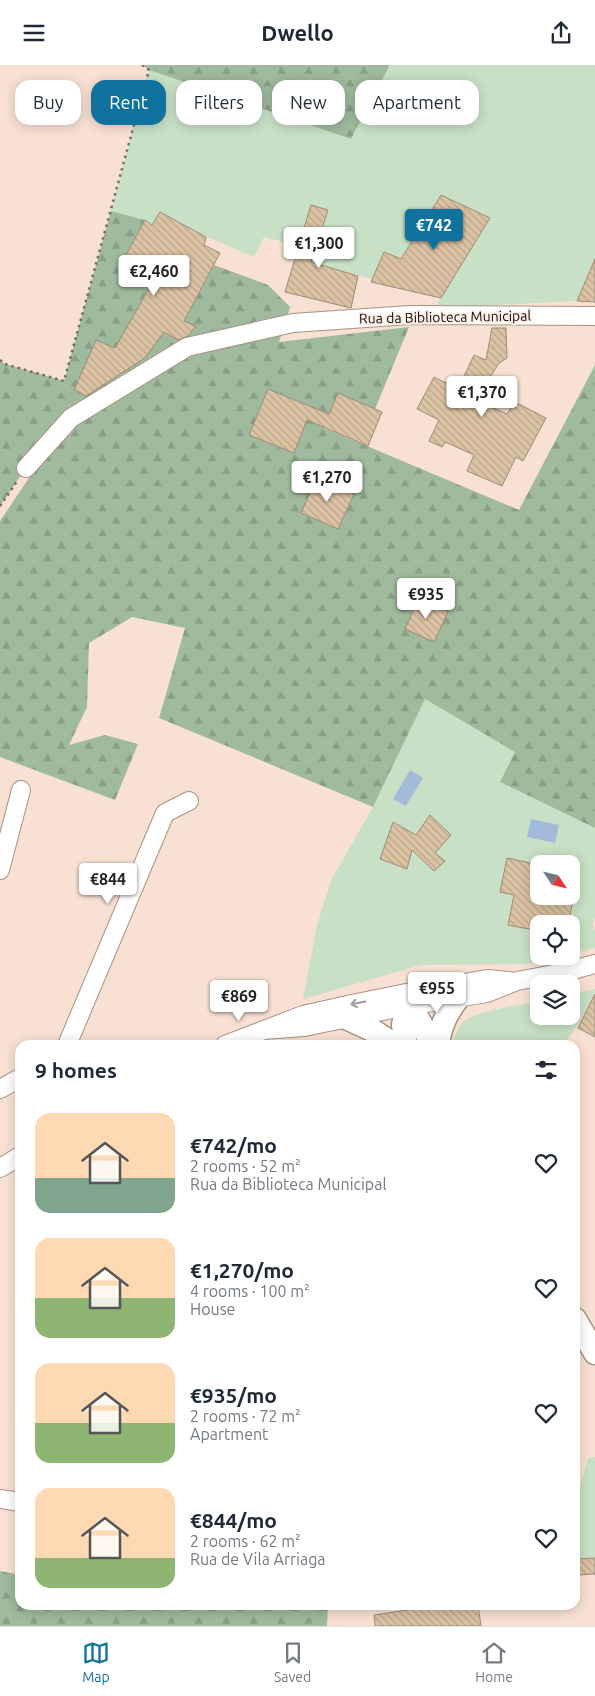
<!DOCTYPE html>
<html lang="en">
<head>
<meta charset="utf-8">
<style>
	:root { --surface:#fff; --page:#f2f2f3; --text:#1f2937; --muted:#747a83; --line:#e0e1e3; --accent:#0e719e }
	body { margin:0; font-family:Ubuntu,sans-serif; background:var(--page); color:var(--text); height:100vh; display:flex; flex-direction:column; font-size:19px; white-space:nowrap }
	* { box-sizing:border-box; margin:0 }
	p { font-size:16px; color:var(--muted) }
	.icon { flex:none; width:28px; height:28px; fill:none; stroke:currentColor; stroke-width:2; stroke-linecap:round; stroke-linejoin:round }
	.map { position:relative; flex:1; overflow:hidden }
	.sheet { position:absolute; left:15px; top:975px; width:565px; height:570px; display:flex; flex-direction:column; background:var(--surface); border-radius:15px; box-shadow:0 2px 12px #0003 }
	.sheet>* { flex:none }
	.hud { position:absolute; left:15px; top:15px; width:565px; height:45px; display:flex; gap:10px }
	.needle { width:32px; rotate:125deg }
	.tools { position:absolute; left:530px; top:790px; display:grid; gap:10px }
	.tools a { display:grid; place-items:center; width:50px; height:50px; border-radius:10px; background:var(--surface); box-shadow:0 2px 12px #0003; font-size:25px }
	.price { position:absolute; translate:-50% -42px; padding:0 11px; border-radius:5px; background:#fff; color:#222; font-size:16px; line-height:32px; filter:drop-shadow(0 1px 2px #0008) }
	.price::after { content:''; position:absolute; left:50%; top:30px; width:15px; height:11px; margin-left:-8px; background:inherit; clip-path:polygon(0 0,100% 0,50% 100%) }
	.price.current { background:var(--accent); color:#fff }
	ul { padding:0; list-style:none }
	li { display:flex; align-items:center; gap:15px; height:125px; padding:0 20px }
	li span { display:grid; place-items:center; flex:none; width:140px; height:100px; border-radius:15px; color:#555 }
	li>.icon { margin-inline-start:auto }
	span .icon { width:60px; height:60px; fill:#fffc; stroke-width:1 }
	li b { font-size:21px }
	h2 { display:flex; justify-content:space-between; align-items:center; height:60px; padding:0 20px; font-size:21px }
	.chip { padding:0 18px; border-radius:15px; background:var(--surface); box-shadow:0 2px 12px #0003; font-size:18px; line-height:45px }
	.chip.current { background:var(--accent); color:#fff }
	header { display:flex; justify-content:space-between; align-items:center; height:65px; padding:0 20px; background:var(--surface); font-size:22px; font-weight:700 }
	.tabs { display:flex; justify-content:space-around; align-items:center; height:70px; border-top:1px solid var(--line); background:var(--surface); font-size:14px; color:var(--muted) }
	.tabs a { display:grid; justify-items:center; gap:2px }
	.tabs .current { color:var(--accent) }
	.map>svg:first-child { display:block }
	.grass { fill:#c8e0c6; fill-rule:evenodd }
	.forest { fill:url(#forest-firs); fill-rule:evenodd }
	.water { fill:#a2bbd9 }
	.building { fill:url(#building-back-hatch); stroke:#9b8c7a }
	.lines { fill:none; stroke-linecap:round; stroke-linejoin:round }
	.minor-casing { stroke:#a89285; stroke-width:20 }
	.major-casing { stroke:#a89285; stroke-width:25 }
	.path { stroke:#796a62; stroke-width:2.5; stroke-dasharray:2.5 4; stroke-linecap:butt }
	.minor { stroke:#fff; stroke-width:18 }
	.major { stroke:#fff; stroke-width:22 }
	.oneway { stroke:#a09d9b }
	.labels { text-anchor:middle; stroke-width:4; stroke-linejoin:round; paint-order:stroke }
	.street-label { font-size:14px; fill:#110905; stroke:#fef0e7 }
</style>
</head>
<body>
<header><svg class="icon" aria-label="menu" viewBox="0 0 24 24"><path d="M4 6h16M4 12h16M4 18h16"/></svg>Dwello<svg class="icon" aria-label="share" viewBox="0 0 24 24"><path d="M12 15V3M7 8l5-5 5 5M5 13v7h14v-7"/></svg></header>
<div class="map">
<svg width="595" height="1561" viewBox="0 0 595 1561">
	<defs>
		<pattern id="forest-firs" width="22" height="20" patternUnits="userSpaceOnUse" patternTransform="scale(1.25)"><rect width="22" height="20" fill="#9fba9d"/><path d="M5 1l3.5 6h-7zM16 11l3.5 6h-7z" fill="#889f86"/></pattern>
		<pattern id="building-back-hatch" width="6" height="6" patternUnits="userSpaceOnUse" patternTransform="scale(1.25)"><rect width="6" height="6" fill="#dbc2a3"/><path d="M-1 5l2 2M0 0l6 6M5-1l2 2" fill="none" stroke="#bba58b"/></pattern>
	</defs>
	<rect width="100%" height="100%" fill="#f8e1d3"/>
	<g class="grass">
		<path d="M390,0h205v194l-18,42 -142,7 53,-87 -47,-26 -40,64 -17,-7 -12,27 -61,-17 17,-51 -17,-6 -12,41 -35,-9 -10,20 -56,-24 -38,-21 -8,13 -7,-5 -34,-9 38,-141 202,69z"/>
		<path d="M425,634l90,53 -15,30 95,46v90l-2,6 2,6v18l-24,6v-30h-32v32h22l-34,8 -106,1 -118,34 14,-74 15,-47 41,-71zM539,799h32v32h-32z"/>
		<path d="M595,924v10l-31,46h-112c2,-7 5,-16 10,-22 12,-12 59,-18 77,-22v15h32v-22z"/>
		<path d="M595,1392v104l-20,2v-56l13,-49z"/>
	</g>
	<g class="forest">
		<path d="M142,0h248l-39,74 -202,-69z"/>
		<path d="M111,146l34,9 -26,48 73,38 22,-41 54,20 22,22 -11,35 130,-15 -34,82 -37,-16 -14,35 195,82 76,-145v463l-95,-46 15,-30 -90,-53 -52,108 -214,-89 26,-90 -53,-11 -43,26 -2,64 -18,38 36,-10 33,9 -23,56 -115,-43v-236l33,-49 41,-42 -5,-28 2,16 -45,50 -26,38v-146l5,4 59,17zM317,412l37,17 -16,35 -36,-16z"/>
		<path d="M0,1506l20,4v30h308l-1,21h-327z"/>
	</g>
	<g class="water">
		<path d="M410,705l13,8 -17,28 -13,-7z"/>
		<path d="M531,754l28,6 -4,18 -28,-6z"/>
	</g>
	<g class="building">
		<path d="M441,130l49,23 -49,80 -70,-16 13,-30 17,7z"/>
		<path d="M311,140l17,5 -17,52 47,14 -7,32 -66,-16z"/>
		<path d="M160,147l46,25 -2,8 16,8 -36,68 12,5 -8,10 -10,4 -14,-8 -19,26 -59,38 -12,-6 22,-50 19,8 36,-63 -32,-17 26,-48 7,5z"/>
		<path d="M595,194v43l-18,-1z"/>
		<path d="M492,263h14l1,30 -8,5 -23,37 31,14 8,-12 31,16 -23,43 -7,-4 -14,29 -35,-15 7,-16 -29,-13 -3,5 -13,-6 10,-21 -22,-11 17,-32 24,12 16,-34 12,5z"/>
		<path d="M268,324l61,25 9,-21 44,19 -14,34 -61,-26 -13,33 -45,-18z"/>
		<path d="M317,412l37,17 -16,35 -37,-16z"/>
		<path d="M419,533l29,14 -14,30 -29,-13z"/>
		<path d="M430,750l21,20 -16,18 10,8 -11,10 -22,-21 -5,19 -27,-10 13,-37 23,13z"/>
		<path d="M507,793l32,7v31h35l-6,28h-29v7l-31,-6 6,-30 -14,-3z"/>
		<path d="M595,929v43l-17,-9z"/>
		<path d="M595,1493v16l-17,1 -1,-16z"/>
		<path d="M441,1540h37l3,21h-106l-1,-11z"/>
	</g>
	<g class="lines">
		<defs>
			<g id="minor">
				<path d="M26,403l45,-50 116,-71 106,-24 117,-8 185,1"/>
				<path d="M0,805l21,-80"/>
				<path d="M264,965l40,-3 103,-21 80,-13 30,-12 48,-9 30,-8"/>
				<path d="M67,980l98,-232 24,-12"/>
				<path d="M225,980l78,-30 49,-11 54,-11 81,-14 22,2"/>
				<path d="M0,1024l20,-11"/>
				<path d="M0,1103l20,-12"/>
				<path d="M0,1434l20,3"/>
			</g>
			<g id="major">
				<path d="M407,941l9,9 17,30"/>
				<path d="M348,954l24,11 23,15"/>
				<path d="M406,980l-3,-20 4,-19"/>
				<path d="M438,980c2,-19 9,-32 20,-47"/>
				<path d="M575,1254l20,34"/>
			</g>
		</defs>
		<use href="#minor" class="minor-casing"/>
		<use href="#major" class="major-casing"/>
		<g class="path">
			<path d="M0,295l5,4 59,17 85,-311 -7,-5"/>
			<path d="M0,441l18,-26"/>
		</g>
		<use href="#minor" class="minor"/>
		<use href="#major" class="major"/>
	</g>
	<defs><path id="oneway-shaft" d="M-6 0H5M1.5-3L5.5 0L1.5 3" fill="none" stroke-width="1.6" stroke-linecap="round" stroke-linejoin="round" transform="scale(1.25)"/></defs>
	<use class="oneway" href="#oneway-shaft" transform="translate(358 938) rotate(168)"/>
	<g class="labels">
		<g class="street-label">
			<text transform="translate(445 252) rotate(-1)" y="5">Rua da Biblioteca Municipal</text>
		</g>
	</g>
</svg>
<div class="tools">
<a><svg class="needle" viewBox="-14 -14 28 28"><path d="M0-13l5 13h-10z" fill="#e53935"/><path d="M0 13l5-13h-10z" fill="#747a83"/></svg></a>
<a><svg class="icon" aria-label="locate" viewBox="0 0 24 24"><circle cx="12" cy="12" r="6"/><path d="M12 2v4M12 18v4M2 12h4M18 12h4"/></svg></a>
<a><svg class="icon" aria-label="layers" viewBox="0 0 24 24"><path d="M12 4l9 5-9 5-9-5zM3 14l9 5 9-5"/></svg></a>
</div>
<b class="price current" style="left:434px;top:186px">€742</b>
<b class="price" style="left:319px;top:204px">€1,300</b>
<b class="price" style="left:154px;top:232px">€2,460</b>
<b class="price" style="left:482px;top:353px">€1,370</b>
<b class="price" style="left:327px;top:438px">€1,270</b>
<b class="price" style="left:426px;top:555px">€935</b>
<b class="price" style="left:108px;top:840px">€844</b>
<b class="price" style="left:437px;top:949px">€955</b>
<b class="price" style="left:239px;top:957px">€869</b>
<div class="hud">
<a class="chip">Buy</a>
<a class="chip current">Rent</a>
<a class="chip">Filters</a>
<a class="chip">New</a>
<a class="chip">Apartment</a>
</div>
<section class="sheet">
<h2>9 homes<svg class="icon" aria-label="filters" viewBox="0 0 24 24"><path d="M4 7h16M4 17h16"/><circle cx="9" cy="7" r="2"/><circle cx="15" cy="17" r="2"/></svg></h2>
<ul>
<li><span style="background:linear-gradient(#ffd9b3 65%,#7fa58c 0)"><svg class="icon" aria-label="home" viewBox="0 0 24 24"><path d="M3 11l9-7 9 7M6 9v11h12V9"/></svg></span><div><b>€742/mo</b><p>2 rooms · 52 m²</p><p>Rua da Biblioteca Municipal</p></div><svg class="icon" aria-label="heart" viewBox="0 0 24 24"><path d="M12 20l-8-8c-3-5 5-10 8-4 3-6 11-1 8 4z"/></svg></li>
<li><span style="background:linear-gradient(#ffd9b3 60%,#8fb573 0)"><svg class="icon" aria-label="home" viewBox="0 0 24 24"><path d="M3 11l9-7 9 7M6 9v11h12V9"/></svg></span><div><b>€1,270/mo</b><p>4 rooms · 100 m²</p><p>House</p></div><svg class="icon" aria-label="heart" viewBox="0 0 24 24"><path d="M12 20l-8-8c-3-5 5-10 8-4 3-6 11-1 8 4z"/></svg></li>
<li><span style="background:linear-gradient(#ffd9b3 60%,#8fb573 0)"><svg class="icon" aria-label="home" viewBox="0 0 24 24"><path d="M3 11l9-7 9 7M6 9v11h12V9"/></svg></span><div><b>€935/mo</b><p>2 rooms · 72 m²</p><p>Apartment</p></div><svg class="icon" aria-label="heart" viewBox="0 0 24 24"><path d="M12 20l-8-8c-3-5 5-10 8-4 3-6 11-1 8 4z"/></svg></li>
<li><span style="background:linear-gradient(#ffd9b3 70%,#8fb573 0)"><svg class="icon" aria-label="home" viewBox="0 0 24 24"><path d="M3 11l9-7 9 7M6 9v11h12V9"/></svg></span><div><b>€844/mo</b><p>2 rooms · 62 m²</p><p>Rua de Vila Arriaga</p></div><svg class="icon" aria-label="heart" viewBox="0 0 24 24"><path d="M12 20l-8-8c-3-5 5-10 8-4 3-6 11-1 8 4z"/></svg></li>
</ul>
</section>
</div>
<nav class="tabs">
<a class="current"><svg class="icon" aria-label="map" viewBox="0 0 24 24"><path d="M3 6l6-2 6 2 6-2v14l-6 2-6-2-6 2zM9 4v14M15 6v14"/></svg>Map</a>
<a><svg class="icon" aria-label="saved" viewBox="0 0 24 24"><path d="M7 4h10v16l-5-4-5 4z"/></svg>Saved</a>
<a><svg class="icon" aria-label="home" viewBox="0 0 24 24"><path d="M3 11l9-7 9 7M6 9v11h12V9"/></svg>Home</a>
</nav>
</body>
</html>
